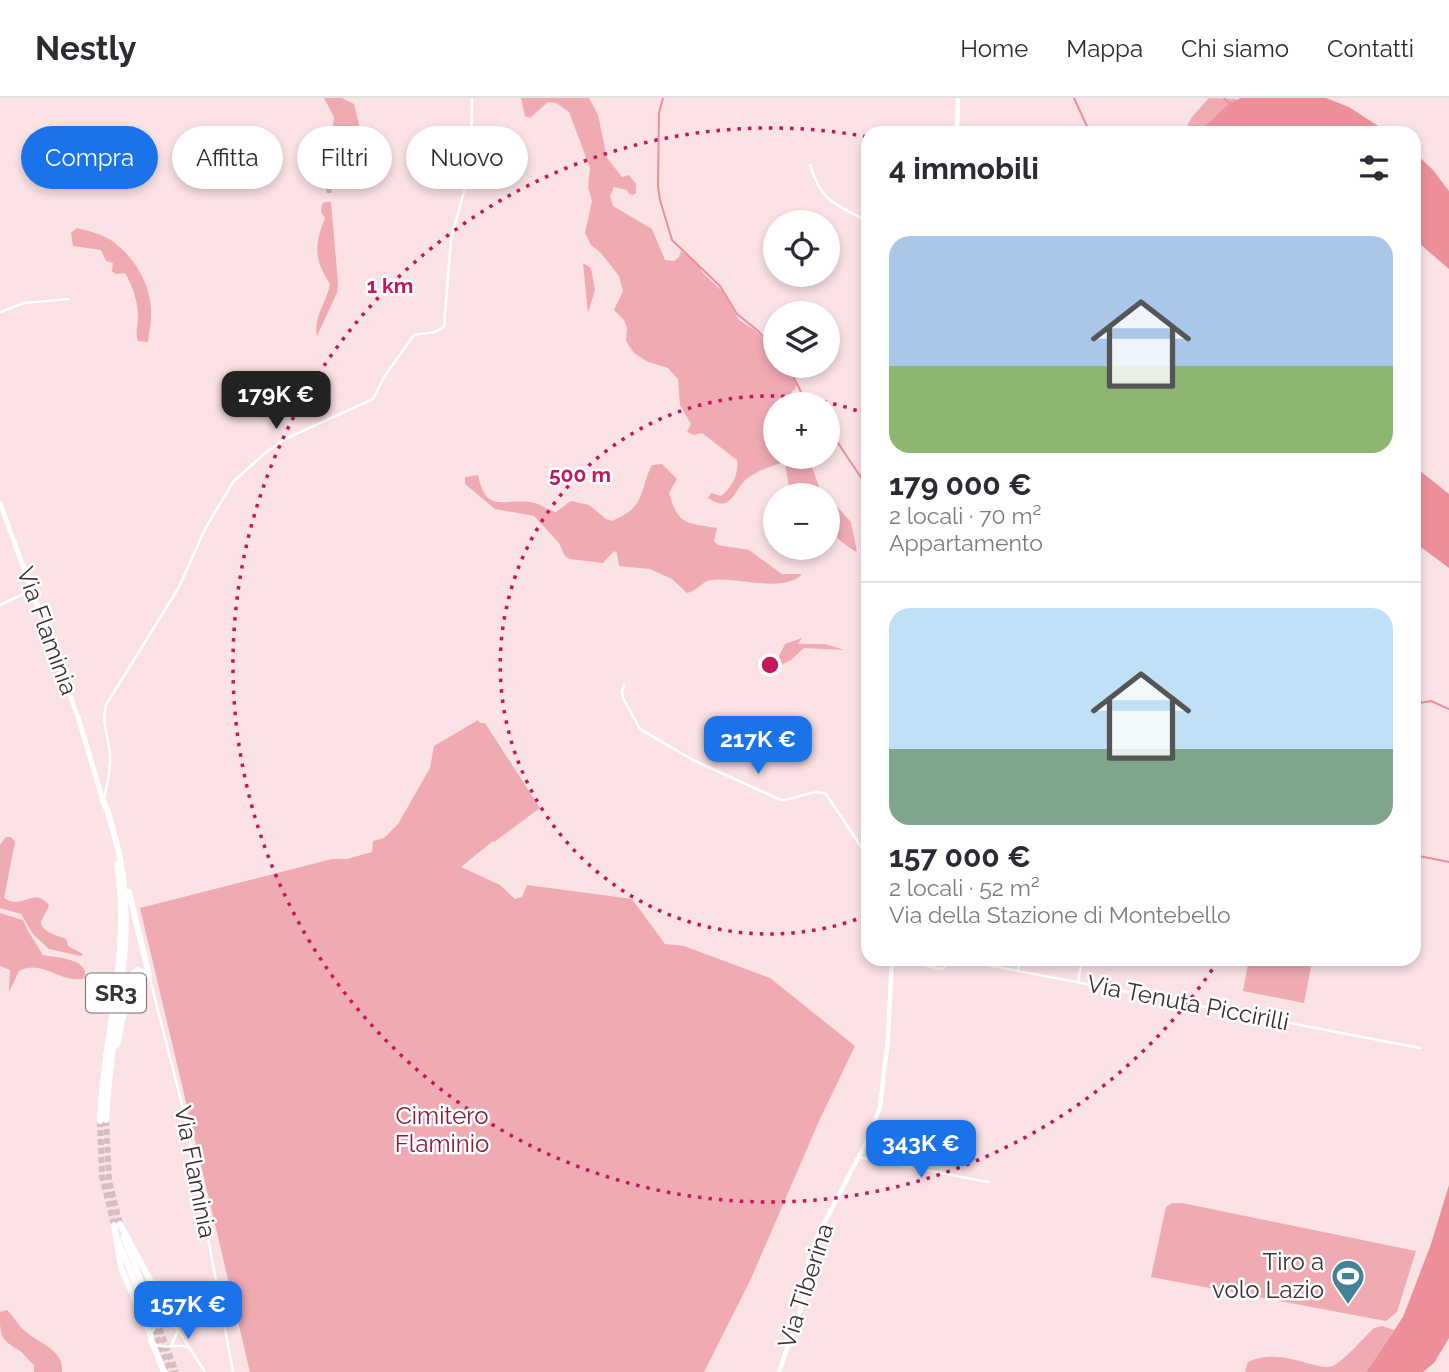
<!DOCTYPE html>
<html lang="it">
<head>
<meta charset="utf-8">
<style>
	:root { --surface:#fff; --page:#f7f7f7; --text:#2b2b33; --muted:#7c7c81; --line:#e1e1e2; --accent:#1a73e8 }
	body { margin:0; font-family:Raleway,sans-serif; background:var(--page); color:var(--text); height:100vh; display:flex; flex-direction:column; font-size:26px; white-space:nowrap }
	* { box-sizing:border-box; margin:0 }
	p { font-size:23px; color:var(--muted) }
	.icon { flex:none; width:38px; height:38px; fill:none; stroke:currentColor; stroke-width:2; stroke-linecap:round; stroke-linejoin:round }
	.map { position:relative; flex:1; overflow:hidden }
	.details { position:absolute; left:861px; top:28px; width:560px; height:840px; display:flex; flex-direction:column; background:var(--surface); border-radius:21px; box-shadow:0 4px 10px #0003 }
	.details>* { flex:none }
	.top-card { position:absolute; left:21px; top:28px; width:665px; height:63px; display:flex; gap:14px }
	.fabs { position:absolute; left:763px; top:112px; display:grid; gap:14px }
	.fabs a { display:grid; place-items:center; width:77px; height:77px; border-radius:50%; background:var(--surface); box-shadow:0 4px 10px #0003; font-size:35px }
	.price { position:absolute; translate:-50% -60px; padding:0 16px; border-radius:14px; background:var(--accent); color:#fff; font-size:23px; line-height:46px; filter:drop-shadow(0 2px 4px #0008) }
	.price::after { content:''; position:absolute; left:50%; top:42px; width:21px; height:16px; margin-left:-10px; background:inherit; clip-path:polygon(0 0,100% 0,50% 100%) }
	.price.on { background:#222; color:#fff }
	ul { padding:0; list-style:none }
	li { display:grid; align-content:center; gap:14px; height:371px; padding:0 28px }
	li+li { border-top:2px solid var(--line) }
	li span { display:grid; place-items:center; height:217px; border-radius:21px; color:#555 }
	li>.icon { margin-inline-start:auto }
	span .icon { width:126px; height:126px; fill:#fffc; stroke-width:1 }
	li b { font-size:30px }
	h2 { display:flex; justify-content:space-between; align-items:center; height:84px; padding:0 28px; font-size:30px }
	.pill { padding:0 24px; border-radius:32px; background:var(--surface); box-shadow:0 4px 10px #0003; font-size:24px; line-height:63px }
	.pill.on { background:var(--accent); color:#fff }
	header { display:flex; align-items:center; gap:42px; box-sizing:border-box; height:98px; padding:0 35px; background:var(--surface); border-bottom:2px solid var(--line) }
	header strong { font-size:33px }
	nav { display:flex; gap:38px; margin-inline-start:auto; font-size:24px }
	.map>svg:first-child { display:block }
	.green { fill:#efaab2 }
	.water { fill:#ed8f9b }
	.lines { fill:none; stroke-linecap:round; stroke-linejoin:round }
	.stream { stroke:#ed8f9b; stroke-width:2 }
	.highway-tunnel { stroke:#d5bec0; stroke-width:6; stroke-dasharray:6 3; stroke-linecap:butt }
	.street { stroke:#fff; stroke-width:2.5 }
	.secondary { stroke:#fff; stroke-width:4.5 }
	.primary { stroke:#fff; stroke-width:5 }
	.highway { stroke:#fff; stroke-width:6 }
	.ring { fill:none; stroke:#c2185b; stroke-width:3.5; stroke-dasharray:3.5 7 }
	.labels { text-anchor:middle; stroke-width:5; stroke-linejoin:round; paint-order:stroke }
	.shield { fill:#fff; stroke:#766e70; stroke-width:2 }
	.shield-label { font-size:23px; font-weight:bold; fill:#3c3032 }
	.street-label { font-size:24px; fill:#3c3032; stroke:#fff }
	.park-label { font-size:24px; fill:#8b1c38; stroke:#fff }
	.poi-label { font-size:24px; fill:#3c3032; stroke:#fff; text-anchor:end }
	.centre { fill:#c2185b; stroke:#fff; stroke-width:3.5 }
	.ring-label { font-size:21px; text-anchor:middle; font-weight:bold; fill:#c2185b; stroke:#fff; stroke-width:5; stroke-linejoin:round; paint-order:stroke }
</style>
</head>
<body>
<header>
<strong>Nestly</strong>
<nav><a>Home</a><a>Mappa</a><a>Chi siamo</a><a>Contatti</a></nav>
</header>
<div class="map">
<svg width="1449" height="1274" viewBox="0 0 1449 1274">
	<rect width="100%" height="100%" fill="#fbe2e4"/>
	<g class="green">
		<path d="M324,0h18l12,6 8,33 -4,6 -3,17 -21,15 -3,18h-4l-2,-7 9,-69z"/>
		<path d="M521,0h68l9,17 9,43 15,19 7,-2 7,9v9l-3,2 -4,-1 -2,-4 -13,-3 -4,9 3,10 39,23 13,31 9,1 5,-4 2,-6 16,12 6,10 20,19 16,28 16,10 20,21v15h11l10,17 -1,7 -3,1 -2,13h-15v53h33l12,32 6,6h-36l-5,-33c-11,3 -26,8 -36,15 -16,11 -16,38 -41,21l3,-5 10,3c10,-7 19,-24 16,-36l-35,-27 -8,2 -7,-3 4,-8 -11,-19 -2,-26 -10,-11 -20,-6 -14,-9 -8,-12 1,-13 -3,-8 -10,-10 9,-19 -4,-15 -18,-23 -10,-8 -6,-12 7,-32 -4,-14 2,-19 -7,-19 -14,-37 -13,-9 -8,-1 -18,16 -5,-2z"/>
		<path d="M1209,0l28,1 -39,34h-14l7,-15z"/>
		<path d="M325,104h6l7,81 -1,10 -20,43c-4,-19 10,-34 13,-52 -16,-25 -16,-38 -5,-66l-4,-6 1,-8z"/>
		<path d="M77,130c11,3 22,5 32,11 24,15 43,46 42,75 0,9 -2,18 -3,28l-10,-1c-3,-8 0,-14 0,-23 0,-17 -5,-31 -13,-45l-9,1 -4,-3 1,-8 -7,-2 -5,-11 -28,-4 -2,-13z"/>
		<path d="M583,165l8,5 4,22 -7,23z"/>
		<path d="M662,366l15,15 -8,14c9,32 17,30 48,35l-3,13 4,4 31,5 33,24h20c-18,20 -66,2 -91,6 -10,2 -14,11 -24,13l-15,-14 -22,-10 -31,-3 -2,-13 -3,-2 -11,12 -33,-4 -5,-3 -6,-13 -25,-27 -39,-7 -30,-25v-7l13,-2c8,38 23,24 52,27 10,1 17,8 26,10l15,-11 18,4 17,14 6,2c35,-15 26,-28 40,-56z"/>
		<path d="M828,399l23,25 6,30c-7,-2 -21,-16 -29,-21z"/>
		<path d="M802,540l-4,6h27l19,6 -40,-2 -13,12 -19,10 13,-26z"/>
		<path d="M478,622l2,3h5l55,85 -46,34 -1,-1 -32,26 39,18 15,14 7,-2 5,-12 105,14 33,45 19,2 86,32 85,68 -36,75 -69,160 -46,91h-454l-110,-464 192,-49h15l25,-7 1,-11 11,-3 14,-14 32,-56 4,-22z"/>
		<path d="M6,739h5l4,5 -11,56c18,13 28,-12 45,7 -1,5 -7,13 -8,17 0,10 18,14 25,17l2,7 15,8 -2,2 -32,-7 -16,-15 -12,-20 -21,-6v-63z"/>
		<path d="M0,815l23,7 5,11 15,24c14,3 46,3 42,23 -23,7 -43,-20 -66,-7l-10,21 1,-22 -10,-4z"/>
		<path d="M1249,861h20l42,8 -7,36 -61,-12z"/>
		<path d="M1172,1105h10l234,48 -19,61 -11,9 -235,-44 15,-70z"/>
		<path d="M7,1212c7,6 11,16 19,22 13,11 39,19 36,40h-28v-7c-6,-5 -12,-14 -17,-16 -17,-10 -17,-14 -17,-37z"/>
		<path d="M1382,1228l12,4 -28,42h-121l3,-10c34,-16 68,10 85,4 14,-8 29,-27 41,-38z"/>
	</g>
	<g class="water">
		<path d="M1241,0h85l23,9 40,26h-191l32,-30z"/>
		<path d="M1414,54l19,18 16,21v78l-35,-30z"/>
		<path d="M1414,368l35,28v74l-35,-26z"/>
		<path d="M1449,1087v153l-15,25 -11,9h-57l37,-55 28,-73z"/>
	</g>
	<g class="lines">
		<g class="stream">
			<path d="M663,0l-4,15 -1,73 2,14 12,40 48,46 17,28 20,16 18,19"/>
			<path d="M1074,0l16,35"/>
			<path d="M1224,0l7,7"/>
			<path d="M788,268l13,26 9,12"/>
			<path d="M828,330l40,60"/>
			<path d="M1414,606l17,-3 18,8"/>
			<path d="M1414,757l35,7"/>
		</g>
		<g class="highway-tunnel">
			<path d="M106,1022l3,61 11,43"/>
			<path d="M100,1023l2,55 12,49"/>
			<path d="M156,1222l20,52"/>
			<path d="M150,1223l21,51"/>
		</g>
		<g class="street">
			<path d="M810,67c13,40 25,38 58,57"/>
			<path d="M0,214l24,-9 45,-4"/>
			<path d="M0,507l32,-15"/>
			<path d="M624,587l-2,6 1,7 17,31 53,31 88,40c15,0 31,-12 45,-6l42,63"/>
			<path d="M104,701c3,-14 7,-29 6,-44 -1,-18 -9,-33 -4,-50l73,-118 26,-58 28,-47 32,-29 20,-14 88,-40 11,-22 30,-42 21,-3 9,-5 7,-88 17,-62 3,-24 1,-55"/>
			<path d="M893,861l49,10 3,-2 4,-8"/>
			<path d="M956,861l464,89"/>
			<path d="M1018,873l2,-12"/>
			<path d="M149,877l37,145 47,252"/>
			<path d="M1078,884l4,-23"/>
			<path d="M858,1059l130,25"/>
			<path d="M176,1229l29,45"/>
			<path d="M152,1234l6,-10 13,1"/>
			<path d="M155,1246c12,7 23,-3 36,5"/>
			<path d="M172,1246l5,-12"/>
		</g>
		<g class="secondary">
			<path d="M957,35l1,-35"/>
			<path d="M779,1274l24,-70 6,-43 8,-22 51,-98 12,-32 8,-69 4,-79"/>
		</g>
		<path class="primary" d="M0,405l79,217 24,81"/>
		<g class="highway">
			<path d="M103,703c6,11 8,24 12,36 27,99 -5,184 -9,283"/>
			<path d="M129,794l20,83"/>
			<path d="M117,947l15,-71 6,-4 11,5"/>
			<path d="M100,1023c3,-89 32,-167 17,-257"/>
			<path d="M120,1126l55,102"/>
			<path d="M114,1127l7,43 30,68"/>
			<path d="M124,1139l32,83"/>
			<path d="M118,1142l32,81"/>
			<path d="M151,1242l13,32"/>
		</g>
	</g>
	<g class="ring">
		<path d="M866 818A269 269 0 1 1 866 316"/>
		<path d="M1218 863A537 537 0 1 1 868 39"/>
	</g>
	<defs>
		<symbol id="stadium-pin" viewBox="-11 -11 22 30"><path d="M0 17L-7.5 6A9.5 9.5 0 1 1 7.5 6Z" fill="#448397" stroke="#fff"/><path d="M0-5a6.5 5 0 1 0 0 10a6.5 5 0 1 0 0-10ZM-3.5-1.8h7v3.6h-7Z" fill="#fff"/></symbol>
	</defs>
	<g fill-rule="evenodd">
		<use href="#stadium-pin" x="1329" y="1159" width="38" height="52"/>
	</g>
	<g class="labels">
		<rect class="shield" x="86" y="875.5" width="60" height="39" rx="5"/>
		<g class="shield-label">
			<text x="116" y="903">SR3</text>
		</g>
		<g class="street-label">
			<text transform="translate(47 533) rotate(70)" y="8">Via Flaminia</text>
			<text transform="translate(1188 905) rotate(11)" y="8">Via Tenuta Piccirilli</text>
			<text transform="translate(195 1074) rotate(79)" y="8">Via Flaminia</text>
			<text transform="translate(806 1188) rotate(-72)" y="8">Via Tiberina</text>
		</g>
		<g class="park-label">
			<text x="442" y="1026">Cimitero<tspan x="442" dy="28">Flaminio</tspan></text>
		</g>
		<g class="poi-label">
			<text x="1324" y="1172">Tiro a<tspan x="1324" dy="28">volo Lazio</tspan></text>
		</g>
	</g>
	<circle cx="770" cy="567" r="10" class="centre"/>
	<g class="ring-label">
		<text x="390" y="195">1 km</text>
		<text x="580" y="384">500 m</text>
	</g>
</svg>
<div class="fabs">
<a><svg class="icon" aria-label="locate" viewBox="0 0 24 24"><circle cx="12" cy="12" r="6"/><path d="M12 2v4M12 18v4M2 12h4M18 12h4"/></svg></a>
<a><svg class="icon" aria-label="layers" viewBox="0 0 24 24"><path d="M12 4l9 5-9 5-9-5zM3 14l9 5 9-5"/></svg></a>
<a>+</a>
<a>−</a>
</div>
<b class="price on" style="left:276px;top:333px">179K €</b>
<b class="price" style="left:758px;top:678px">217K €</b>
<b class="price" style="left:921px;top:1082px">343K €</b>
<b class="price" style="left:188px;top:1243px">157K €</b>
<div class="top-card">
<a class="pill on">Compra</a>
<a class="pill">Affitta</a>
<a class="pill">Filtri</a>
<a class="pill">Nuovo</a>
</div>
<section class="details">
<h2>4 immobili<svg class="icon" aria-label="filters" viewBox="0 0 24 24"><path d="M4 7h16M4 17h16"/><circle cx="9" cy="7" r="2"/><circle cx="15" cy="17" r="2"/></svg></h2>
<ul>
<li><span style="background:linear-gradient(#a9c7e8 60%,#8fb573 0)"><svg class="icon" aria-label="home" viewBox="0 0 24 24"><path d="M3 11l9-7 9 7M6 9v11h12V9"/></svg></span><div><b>179 000 €</b><p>2 locali · 70 m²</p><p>Appartamento</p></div></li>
<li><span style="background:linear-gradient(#bfe0f5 65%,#7fa58c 0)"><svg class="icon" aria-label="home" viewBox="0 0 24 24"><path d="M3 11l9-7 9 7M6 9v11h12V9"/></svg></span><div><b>157 000 €</b><p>2 locali · 52 m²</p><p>Via della Stazione di Montebello</p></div></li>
</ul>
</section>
</div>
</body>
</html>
